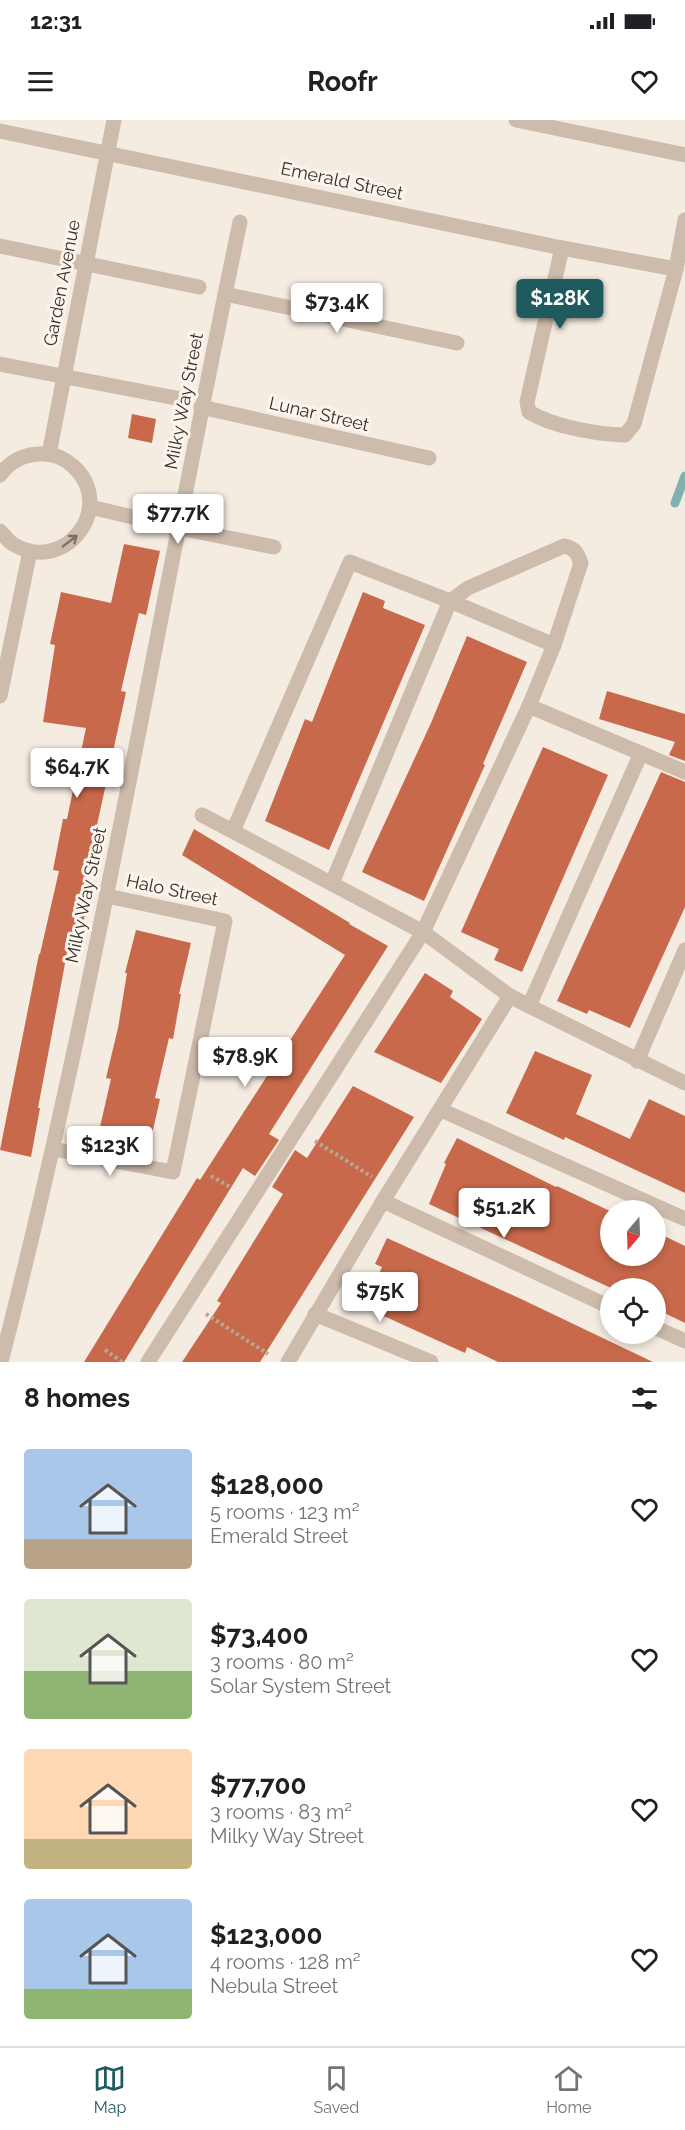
<!DOCTYPE html>
<html lang="en">
<head>
<meta charset="utf-8">
<style>
	:root { --surface:#fff; --page:#f6f6f6; --text:#202124; --muted:#757577; --line:#e0e0e0; --accent:#1f5a5e }
	body { margin:0; font-family:Raleway,sans-serif; background:var(--page); color:var(--text); height:100vh; display:flex; flex-direction:column; font-size:22px; white-space:nowrap }
	* { box-sizing:border-box; margin:0 }
	p { font-size:20px; color:var(--muted) }
	.icon { flex:none; width:33px; height:33px; fill:none; stroke:currentColor; stroke-width:2; stroke-linecap:round; stroke-linejoin:round }
	.map { position:relative; height:1242px; overflow:hidden }
	.drawer { display:flex; flex-direction:column; background:var(--surface); flex:1 }
	.drawer>* { flex:none }
	.needle { width:39px; rotate:199deg }
	.tools { position:absolute; left:600px; top:1080px; display:grid; gap:12px }
	.tools a { display:grid; place-items:center; width:66px; height:66px; border-radius:50%; background:var(--surface); box-shadow:0 3px 9px #0003; font-size:30px }
	.price { position:absolute; translate:-50% -51px; padding:0 14px; border-radius:6px; background:#fff; color:#222; font-size:20px; line-height:39px; filter:drop-shadow(0 2px 3px #0008) }
	.price::after { content:''; position:absolute; left:50%; top:36px; width:18px; height:14px; margin-left:-9px; background:inherit; clip-path:polygon(0 0,100% 0,50% 100%) }
	.price.selected { background:var(--accent); color:#fff }
	ul { padding:0; list-style:none }
	li { display:flex; align-items:center; gap:18px; height:150px; padding:0 24px }
	li span { display:grid; place-items:center; flex:none; width:168px; height:120px; border-radius:6px; color:#555 }
	li>.icon { margin-inline-start:auto }
	span .icon { width:72px; height:72px; fill:#fffc; stroke-width:1 }
	li b { font-size:26px }
	h2 { display:flex; justify-content:space-between; align-items:center; height:72px; padding:0 24px; font-size:26px }
	.status { display:flex; justify-content:space-between; align-items:center; height:42px; padding:0 30px; background:var(--surface); direction:ltr }
	.status svg { height:16px; fill:currentColor }
	header { display:flex; justify-content:space-between; align-items:center; height:78px; padding:0 24px; background:var(--surface); font-size:27px; font-weight:700 }
	.dock { display:flex; justify-content:space-around; align-items:center; height:84px; border-top:2px solid var(--line); background:var(--surface); font-size:16px; color:var(--muted) }
	.dock a { display:grid; justify-items:center; gap:3px }
	.dock .selected { color:var(--accent) }
	.map>svg:first-child { display:block }
	.lines { fill:none; stroke-linecap:round; stroke-linejoin:round }
	.stream { stroke:#7fb0b2; stroke-width:9 }
	.building { fill:#c8694b }
	.path { stroke:#b9a596; stroke-width:4; stroke-dasharray:3 3; stroke-linecap:butt }
	.minor { stroke:#cdbbac; stroke-width:15 }
	.oneway { stroke:#7d6f65 }
	.labels { text-anchor:middle; stroke-width:6; stroke-linejoin:round; paint-order:stroke }
	.street-label { font-size:18px; fill:#3b302b; stroke:#fbf5ee }
</style>
</head>
<body>
<div class="status"><b>12:31</b><svg viewBox="0 0 49 12"><path d="M0 12V9h3v3zM5 12V6h3v6zM10 12V3h3v9zM15 12V0h3v12zM26 1h20v11H26zM47 4h2v5h-2z"/></svg></div>
<header><svg class="icon" aria-label="menu" viewBox="0 0 24 24"><path d="M4 6h16M4 12h16M4 18h16"/></svg>Roofr<svg class="icon" aria-label="heart" viewBox="0 0 24 24"><path d="M12 20l-8-8c-3-5 5-10 8-4 3-6 11-1 8 4z"/></svg></header>
<div class="map">
<svg width="685" height="1242" viewBox="0 0 685 1242">
	<rect width="100%" height="100%" fill="#f4ebe1"/>
	<g class="lines">
		<path class="stream" d="M675,383l10,-27"/>
	</g>
	<g class="building">
		<path d="M132,294l24,5 -4,24 -24,-5z"/>
		<path d="M124,424l36,7 -14,64 -7,-2 -18,78 5,1 -29,133 -12,72h4l-11,48 -9,-3 -31,166h2l-9,49 -31,-7 39,-196h1l19,-83 -6,-1 10,-51h4l19,-91 -43,-6 12,-77 -5,-1 11,-52 50,11z"/>
		<path d="M363,472l22,9 -2,7 42,17 -96,225 -64,-29 40,-102 7,3z"/>
		<path d="M467,516l60,26 -44,102 2,1 -61,136 -62,-29 69,-149z"/>
		<path d="M607,571l78,23v47l-16,-6 6,-13 -76,-23z"/>
		<path d="M543,627l65,28 -86,197 -28,-12 5,-11 -38,-17z"/>
		<path d="M661,652l24,10v125l-55,121 -41,-18 -2,4 -30,-13z"/>
		<path d="M194,709l156,94 -1,1 39,22 -119,188 10,6 -24,36 -12,-8 -119,194h-40l113,-184 3,2 145,-225 -163,-100z"/>
		<path d="M136,810l55,13 -12,51h2l-8,45 -4,-1 -14,60 5,1 -10,44 -51,-12 12,-52 -5,-1 12,-50 9,-55h-2z"/>
		<path d="M425,853l28,18 -3,6 32,22 -41,64 -67,-31z"/>
		<path d="M535,931l57,24 -16,39 54,25 19,-40 36,17v77l-120,-56 -1,3 -58,-27z"/>
		<path d="M353,966l61,31 -154,245h-78l39,-59 -4,-2 66,-107 -11,-7 23,-37 12,8z"/>
		<path d="M457,1018l99,49 1,-1 53,25v45h46v-24l29,14v77l-29,-14v-21h-45l-182,-84 17,-40 -2,-1z"/>
		<path d="M387,1118l132,60 134,64h-155l-31,-15 -2,6 -101,-46 18,-40 -7,-3z"/>
	</g>
	<g class="lines">
		<g class="path">
			<path d="M315,1021l57,36"/>
			<path d="M211,1056l21,12"/>
			<path d="M206,1194l62,40"/>
			<path d="M105,1230l17,12"/>
		</g>
		<g class="minor">
			<path d="M516,0l169,35"/>
			<path d="M0,11l562,117 114,21"/>
			<path d="M0,126l199,41"/>
			<path d="M562,128l-35,154 2,10c25,15 67,22 96,23l9,-11 42,-155 9,-49"/>
			<path d="M225,174l232,49"/>
			<path d="M0,244l181,35"/>
			<path d="M201,287l228,51"/>
			<path d="M49,334l65,-334"/>
			<path d="M0,355c11,-15 25,-22 44,-21 10,0 21,5 29,12 45,41 -9,110 -60,78 -5,-3 -9,-9 -13,-13"/>
			<path d="M90,387l89,21 95,19"/>
			<path d="M0,576l30,-145"/>
			<path d="M529,586l156,66"/>
			<path d="M202,695l221,117 87,64 19,10 156,77"/>
			<path d="M332,763l118,-282 104,44"/>
			<path d="M529,886l112,-253"/>
			<path d="M637,941l48,-111"/>
			<path d="M441,990l244,109"/>
			<path d="M53,1029l120,23 52,-251 -118,-25"/>
			<path d="M383,1081l227,106"/>
			<path d="M315,1194l116,48"/>
			<path d="M656,1208l29,13"/>
			<path d="M1,1242c97,-376 159,-760 239,-1140"/>
			<path d="M148,1242l275,-430 106,-226 25,-61 27,-82c-4,-10 -6,-15 -17,-17l-96,42 -18,13 -100,-39 -117,269"/>
			<path d="M288,1242l95,-161 127,-205"/>
		</g>
	</g>
	<defs><path id="oneway-shaft" d="M-6 0H5M1.5-3L5.5 0L1.5 3" fill="none" stroke-width="1.6" stroke-linecap="round" stroke-linejoin="round" transform="scale(1.5)"/></defs>
	<use class="oneway" href="#oneway-shaft" transform="translate(70 421) rotate(-37)"/>
	<g class="labels">
		<g class="street-label">
			<text transform="translate(342 61) rotate(12)" y="6">Emerald Street</text>
			<text transform="translate(62 163) rotate(-79)" y="6">Garden Avenue</text>
			<text transform="translate(184 281) rotate(-79)" y="6">Milky Way Street</text>
			<text transform="translate(319 294) rotate(13)" y="6">Lunar Street</text>
			<text transform="translate(172 770) rotate(12)" y="6">Halo Street</text>
			<text transform="translate(86 775) rotate(-78)" y="6">Milky Way Street</text>
		</g>
	</g>
</svg>
<div class="tools">
<a><svg class="needle" viewBox="-14 -14 28 28"><path d="M0-13l5 13h-10z" fill="#e53935"/><path d="M0 13l5-13h-10z" fill="#757577"/></svg></a>
<a><svg class="icon" aria-label="locate" viewBox="0 0 24 24"><circle cx="12" cy="12" r="6"/><path d="M12 2v4M12 18v4M2 12h4M18 12h4"/></svg></a>
</div>
<b class="price selected" style="left:560px;top:210px">$128K</b>
<b class="price" style="left:337px;top:214px">$73.4K</b>
<b class="price" style="left:178px;top:425px">$77.7K</b>
<b class="price" style="left:77px;top:679px">$64.7K</b>
<b class="price" style="left:245px;top:968px">$78.9K</b>
<b class="price" style="left:110px;top:1057px">$123K</b>
<b class="price" style="left:504px;top:1119px">$51.2K</b>
<b class="price" style="left:380px;top:1203px">$75K</b>
</div>
<section class="drawer">
<h2>8 homes<svg class="icon" aria-label="filters" viewBox="0 0 24 24"><path d="M4 7h16M4 17h16"/><circle cx="9" cy="7" r="2"/><circle cx="15" cy="17" r="2"/></svg></h2>
<ul>
<li><span style="background:linear-gradient(#a9c7e8 75%,#b9a48a 0)"><svg class="icon" aria-label="home" viewBox="0 0 24 24"><path d="M3 11l9-7 9 7M6 9v11h12V9"/></svg></span><div><b>$128,000</b><p>5 rooms · 123 m²</p><p>Emerald Street</p></div><svg class="icon" aria-label="heart" viewBox="0 0 24 24"><path d="M12 20l-8-8c-3-5 5-10 8-4 3-6 11-1 8 4z"/></svg></li>
<li><span style="background:linear-gradient(#dfe7d0 60%,#8fb573 0)"><svg class="icon" aria-label="home" viewBox="0 0 24 24"><path d="M3 11l9-7 9 7M6 9v11h12V9"/></svg></span><div><b>$73,400</b><p>3 rooms · 80 m²</p><p>Solar System Street</p></div><svg class="icon" aria-label="heart" viewBox="0 0 24 24"><path d="M12 20l-8-8c-3-5 5-10 8-4 3-6 11-1 8 4z"/></svg></li>
<li><span style="background:linear-gradient(#ffd9b3 75%,#c2b280 0)"><svg class="icon" aria-label="home" viewBox="0 0 24 24"><path d="M3 11l9-7 9 7M6 9v11h12V9"/></svg></span><div><b>$77,700</b><p>3 rooms · 83 m²</p><p>Milky Way Street</p></div><svg class="icon" aria-label="heart" viewBox="0 0 24 24"><path d="M12 20l-8-8c-3-5 5-10 8-4 3-6 11-1 8 4z"/></svg></li>
<li><span style="background:linear-gradient(#a9c7e8 75%,#8fb573 0)"><svg class="icon" aria-label="home" viewBox="0 0 24 24"><path d="M3 11l9-7 9 7M6 9v11h12V9"/></svg></span><div><b>$123,000</b><p>4 rooms · 128 m²</p><p>Nebula Street</p></div><svg class="icon" aria-label="heart" viewBox="0 0 24 24"><path d="M12 20l-8-8c-3-5 5-10 8-4 3-6 11-1 8 4z"/></svg></li>
</ul>
</section>
<nav class="dock">
<a class="selected"><svg class="icon" aria-label="map" viewBox="0 0 24 24"><path d="M3 6l6-2 6 2 6-2v14l-6 2-6-2-6 2zM9 4v14M15 6v14"/></svg>Map</a>
<a><svg class="icon" aria-label="saved" viewBox="0 0 24 24"><path d="M7 4h10v16l-5-4-5 4z"/></svg>Saved</a>
<a><svg class="icon" aria-label="home" viewBox="0 0 24 24"><path d="M3 11l9-7 9 7M6 9v11h12V9"/></svg>Home</a>
</nav>
</body>
</html>
